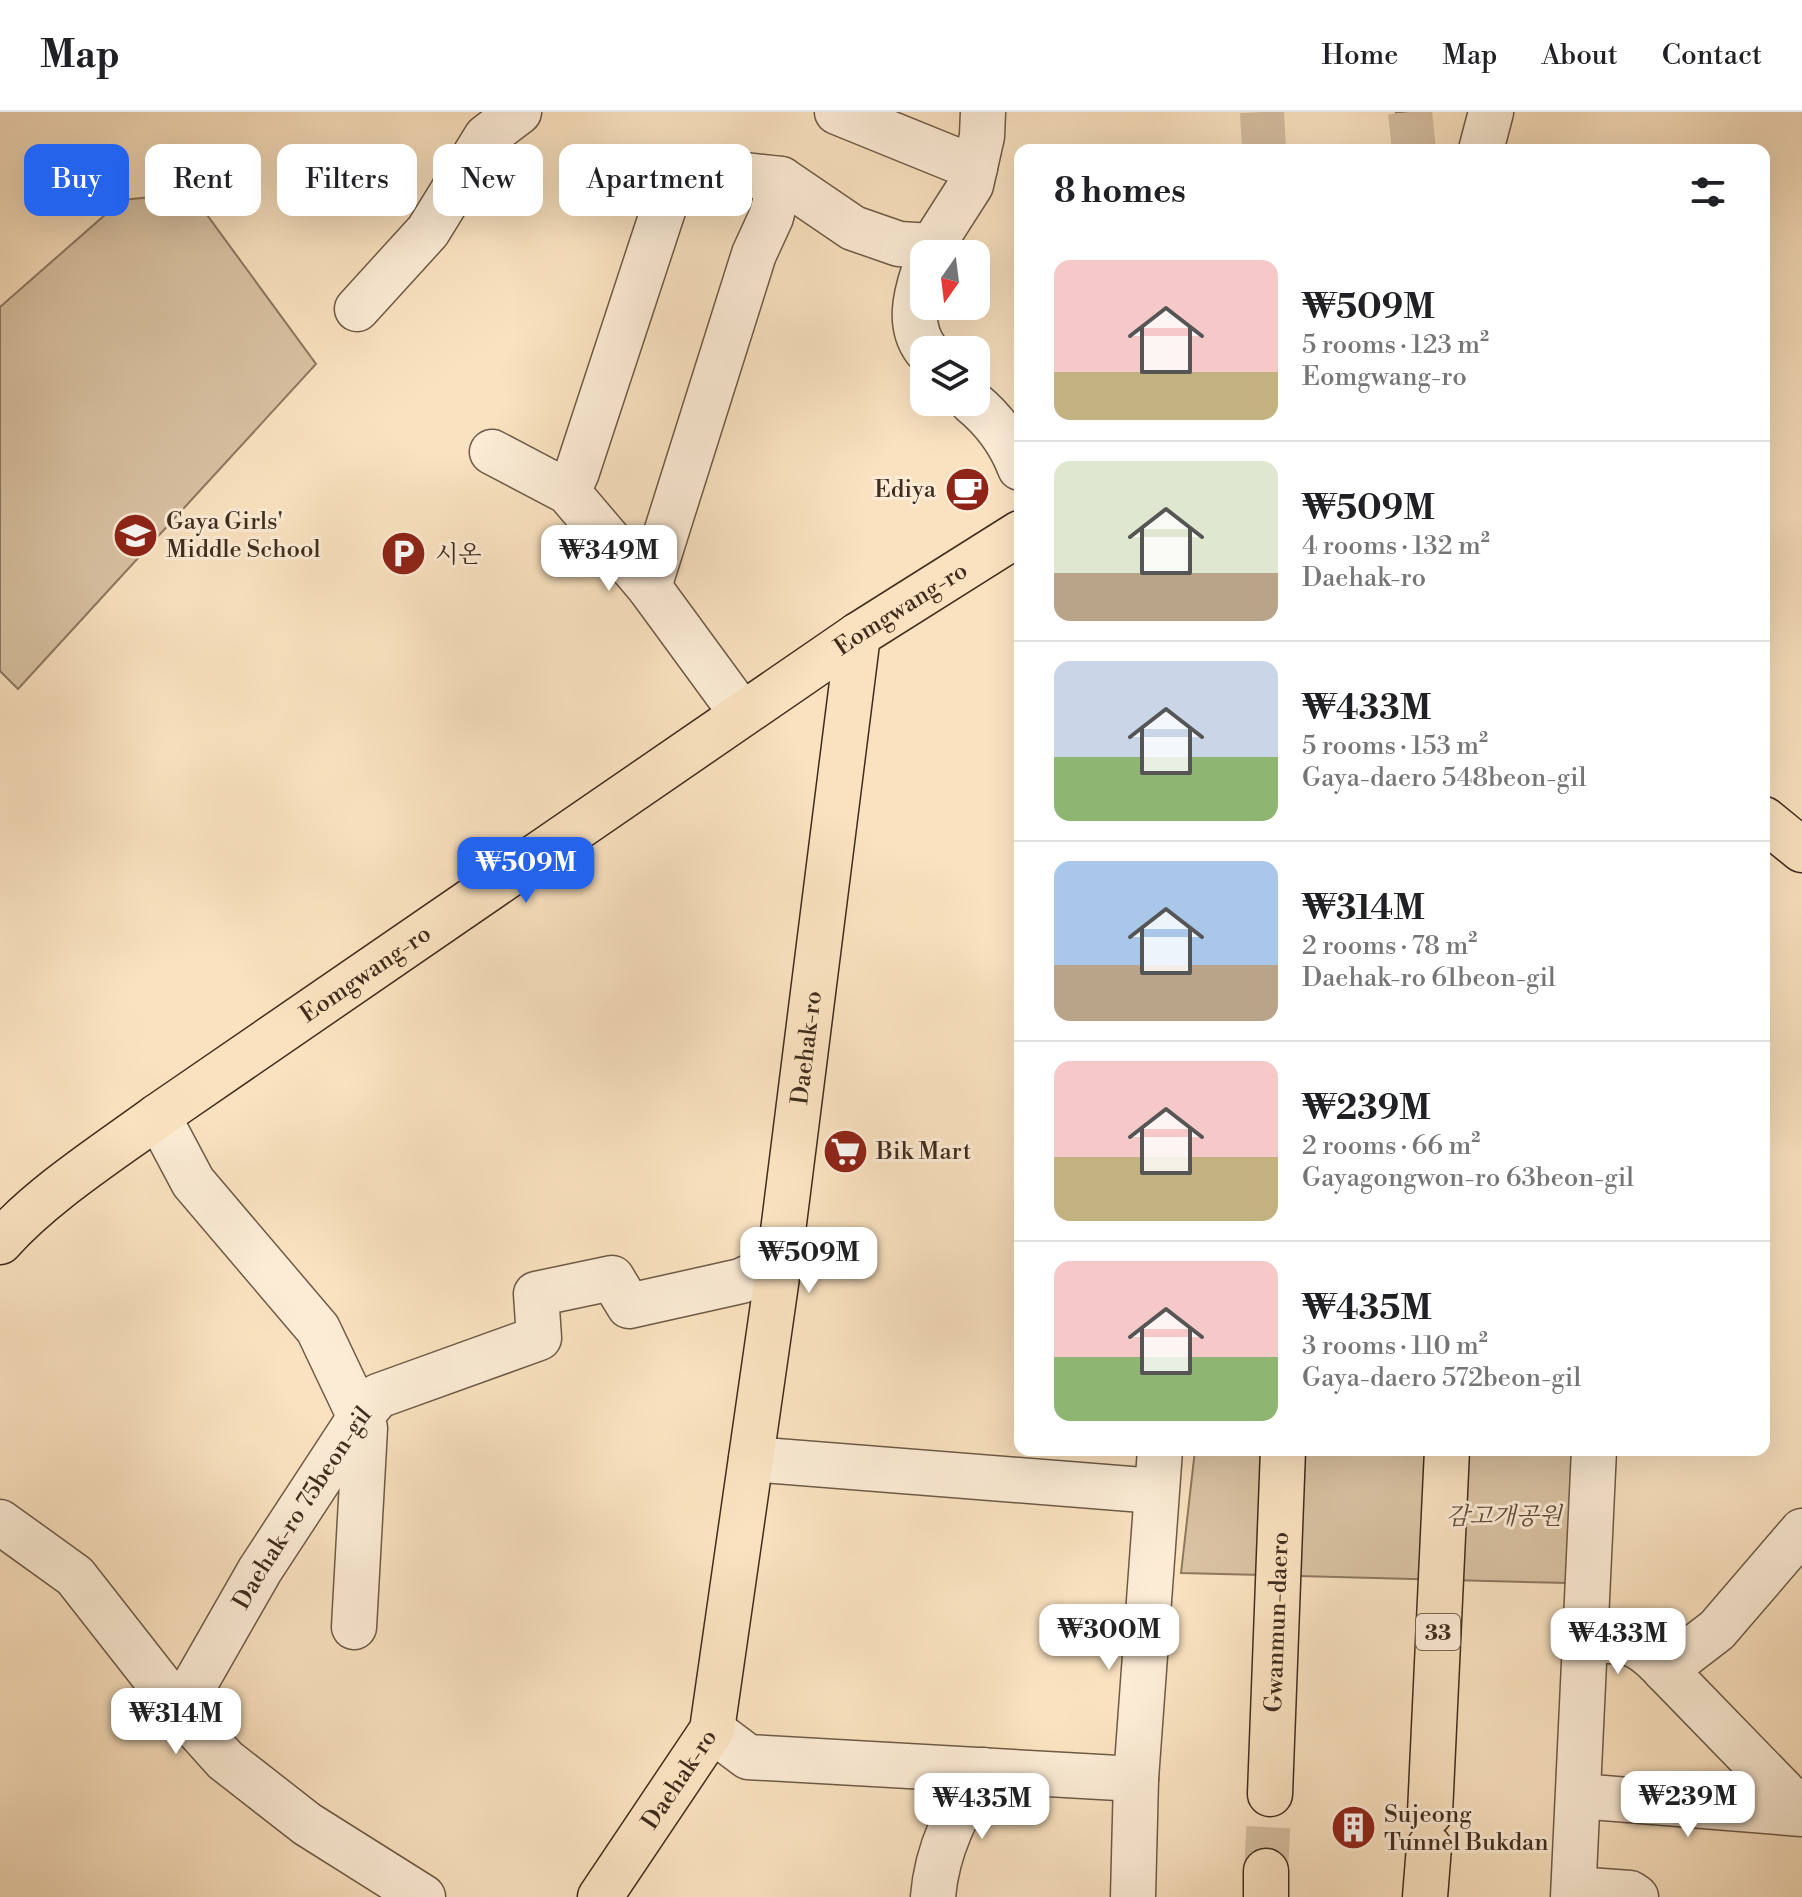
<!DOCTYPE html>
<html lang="en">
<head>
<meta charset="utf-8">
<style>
	:root { --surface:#fff; --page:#f6f6f6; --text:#202124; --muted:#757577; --line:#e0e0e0; --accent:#2563eb }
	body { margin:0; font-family:"Libre Bodoni","Noto Serif KR",serif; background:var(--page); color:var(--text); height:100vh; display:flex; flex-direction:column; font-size:30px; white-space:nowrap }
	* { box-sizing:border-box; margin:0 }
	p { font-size:26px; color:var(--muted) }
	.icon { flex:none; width:44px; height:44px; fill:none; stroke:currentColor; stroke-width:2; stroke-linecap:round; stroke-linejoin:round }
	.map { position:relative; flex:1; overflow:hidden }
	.panel { position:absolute; left:1014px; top:32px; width:756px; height:1312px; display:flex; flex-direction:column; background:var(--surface); border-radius:16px; box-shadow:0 8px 32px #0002 }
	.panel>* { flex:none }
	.hud { position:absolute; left:24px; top:32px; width:760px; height:72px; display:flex; gap:16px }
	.needle { width:52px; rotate:194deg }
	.buttons { position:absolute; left:910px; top:128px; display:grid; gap:16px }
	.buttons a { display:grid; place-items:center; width:80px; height:80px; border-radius:16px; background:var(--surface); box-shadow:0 8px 32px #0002; font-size:40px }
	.price { position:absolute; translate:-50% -68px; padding:0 18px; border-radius:16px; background:#fff; color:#222; font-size:26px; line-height:52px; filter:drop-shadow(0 2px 4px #0008) }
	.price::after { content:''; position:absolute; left:50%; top:48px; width:24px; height:18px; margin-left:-12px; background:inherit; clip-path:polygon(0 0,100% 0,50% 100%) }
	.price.current { background:var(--accent); color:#fff }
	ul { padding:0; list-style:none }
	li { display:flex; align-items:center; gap:24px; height:200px; padding:0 40px }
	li+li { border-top:2px solid var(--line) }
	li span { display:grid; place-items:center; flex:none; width:224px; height:160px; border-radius:16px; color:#555 }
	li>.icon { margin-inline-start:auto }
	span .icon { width:96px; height:96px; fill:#fffc; stroke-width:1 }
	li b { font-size:34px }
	h2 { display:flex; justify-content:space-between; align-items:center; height:96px; padding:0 40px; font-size:34px }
	.pill { padding:0 28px; border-radius:16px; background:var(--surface); box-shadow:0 8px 32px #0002; font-size:28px; line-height:72px }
	.pill.current { background:var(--accent); color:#fff }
	header { display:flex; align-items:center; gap:48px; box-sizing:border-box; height:112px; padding:0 40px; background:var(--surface); border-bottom:2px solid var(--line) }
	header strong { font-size:38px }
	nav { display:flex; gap:44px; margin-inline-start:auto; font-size:28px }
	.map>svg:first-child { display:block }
	.green { fill:#dac3a4; stroke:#8d7861; stroke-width:2 }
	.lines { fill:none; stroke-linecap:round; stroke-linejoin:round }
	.highway-tunnel { stroke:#d5bea0; stroke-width:44; stroke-dasharray:44 22; stroke-linecap:butt }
	.minor-casing { stroke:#6e5a46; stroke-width:47 }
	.major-casing { stroke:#402c1e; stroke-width:47 }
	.highway-casing { stroke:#402c1e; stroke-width:47 }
	.minor { stroke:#fcecd6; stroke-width:44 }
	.major { stroke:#fae2c0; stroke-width:44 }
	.highway { stroke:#fae2c0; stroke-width:44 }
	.labels { text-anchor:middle; stroke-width:6; stroke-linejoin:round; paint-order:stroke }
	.shield { fill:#fcecd6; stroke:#786655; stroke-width:2 }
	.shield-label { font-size:22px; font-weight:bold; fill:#402c1e }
	.poi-label { font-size:24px; fill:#402c1e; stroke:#fcecd6; text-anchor:start }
	.street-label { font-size:24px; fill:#402c1e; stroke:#fcecd6 }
	.park-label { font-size:24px; font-style:italic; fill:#5f4a39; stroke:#fcecd6 }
</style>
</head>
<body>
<header>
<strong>Map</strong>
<nav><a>Home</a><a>Map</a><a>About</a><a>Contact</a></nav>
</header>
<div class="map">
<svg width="1802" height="1785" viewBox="0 0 1802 1785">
	<rect width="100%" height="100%" fill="#fae2c0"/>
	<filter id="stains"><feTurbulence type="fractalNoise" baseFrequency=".0025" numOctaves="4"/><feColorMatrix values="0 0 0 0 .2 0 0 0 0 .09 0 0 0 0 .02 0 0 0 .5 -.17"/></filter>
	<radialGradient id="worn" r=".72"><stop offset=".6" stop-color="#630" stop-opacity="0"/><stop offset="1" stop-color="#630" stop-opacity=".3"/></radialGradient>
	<g class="green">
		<path d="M1396,0h33l-9,31 -6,7h-19z"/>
		<path d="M191,81l125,171 -298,325 -18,-18v-364l122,-107z"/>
		<path d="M1195,1338h378l-6,133 -386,-10z"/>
	</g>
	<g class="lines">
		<g class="highway-tunnel">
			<path d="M1262,0l2,38"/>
			<path d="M1410,0l4,38"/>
			<path d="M1266,1759l4,-77"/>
		</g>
		<defs>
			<g id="minor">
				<path d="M837,0l138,56"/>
				<path d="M1481,38l10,-38"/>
				<path d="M929,142l3,-8 39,-61 11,-49 1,-24"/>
				<path d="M924,158c-9,27 -16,56 2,80"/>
				<path d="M357,197l71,-78 58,-94 33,-25"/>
				<path d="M972,290c22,18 38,40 48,66"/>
				<path d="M492,340l76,40 81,95 93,127"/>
				<path d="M568,380l9,-20 100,-304 104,11 72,49 46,16 33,2"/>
				<path d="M649,475l105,-333 17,-37 10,-38"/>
				<path d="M158,1004l35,66 125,147 47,99 -11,199"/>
				<path d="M751,1347l405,32"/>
				<path d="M0,1410l75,54 105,134 45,50 82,64 116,73"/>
				<path d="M1585,1529c42,-1 51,-2 80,29l52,-40 85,-99"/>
				<path d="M1665,1558l137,141"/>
				<path id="s1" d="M180,1598l80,-140 100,-153 18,-21 161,-58 -3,-44 76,-16 17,28 112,-25 38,-18"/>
				<path d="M712,1618l36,27 388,22"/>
				<path d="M1579,1684l223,18"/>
				<path d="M1574,1777l56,4 6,4"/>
				<path d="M933,1785c4,-49 24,-86 50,-127"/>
				<path d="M1133,1785l3,-118 24,-329"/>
				<path d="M1573,1785l21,-447"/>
			</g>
			<g id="major">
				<path d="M1764,707l38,31"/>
				<path id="s2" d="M0,1130c43,-48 106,-88 158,-126l700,-481 162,-102"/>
				<path id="s3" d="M600,1785l112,-167 67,-467 79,-628"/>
			</g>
			<g id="highway">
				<path id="s4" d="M1270,1682l13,-344"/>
				<path d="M1430,1701l17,-363"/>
				<path d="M1266,1759v26"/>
				<path d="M1425,1785l4,-50"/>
			</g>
		</defs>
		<use href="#minor" class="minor-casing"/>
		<use href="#major" class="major-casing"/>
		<use href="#highway" class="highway-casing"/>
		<use href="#minor" class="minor"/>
		<use href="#major" class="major"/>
		<use href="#highway" class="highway"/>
	</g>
	<defs>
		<symbol id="cafe-disc" viewBox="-11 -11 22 22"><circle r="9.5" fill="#8f2418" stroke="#fcecd6"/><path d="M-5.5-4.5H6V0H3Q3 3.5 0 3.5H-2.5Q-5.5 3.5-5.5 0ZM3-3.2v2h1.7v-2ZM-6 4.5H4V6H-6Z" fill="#fff"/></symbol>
		<symbol id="school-disc" viewBox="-11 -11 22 22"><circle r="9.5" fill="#8f2418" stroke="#fcecd6"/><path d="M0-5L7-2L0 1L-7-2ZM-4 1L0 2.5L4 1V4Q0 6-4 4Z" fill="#fff"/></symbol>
		<symbol id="parking-disc" viewBox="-11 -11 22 22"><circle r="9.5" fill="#8f2418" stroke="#fcecd6"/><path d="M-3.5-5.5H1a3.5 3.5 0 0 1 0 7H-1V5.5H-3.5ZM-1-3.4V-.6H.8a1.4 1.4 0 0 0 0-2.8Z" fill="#fff"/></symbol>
		<symbol id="supermarket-disc" viewBox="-11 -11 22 22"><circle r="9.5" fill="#8f2418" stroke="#fcecd6"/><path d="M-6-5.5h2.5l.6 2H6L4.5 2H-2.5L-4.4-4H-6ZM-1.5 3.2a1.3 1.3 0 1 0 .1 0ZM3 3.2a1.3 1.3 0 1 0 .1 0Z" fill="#fff"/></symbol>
		<symbol id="building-disc" viewBox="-11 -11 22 22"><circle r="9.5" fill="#8f2418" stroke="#fcecd6"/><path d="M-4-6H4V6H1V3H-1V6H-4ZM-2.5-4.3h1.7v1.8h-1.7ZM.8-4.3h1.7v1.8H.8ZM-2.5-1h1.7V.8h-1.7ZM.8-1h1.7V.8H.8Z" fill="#fff"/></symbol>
	</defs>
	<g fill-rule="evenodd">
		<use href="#cafe-disc" x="942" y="352" width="51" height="51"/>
		<use href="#school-disc" x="110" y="398" width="51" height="51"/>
		<use href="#parking-disc" x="378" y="416" width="51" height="51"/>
		<use href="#supermarket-disc" x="820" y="1014" width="51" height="51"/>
		<use href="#building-disc" x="1328" y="1690" width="51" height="51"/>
	</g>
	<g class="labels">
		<rect class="shield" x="1416" y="1502" width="44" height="36" rx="6"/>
		<g class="shield-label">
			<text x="1438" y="1528">33</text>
		</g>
		<g class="poi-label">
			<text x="936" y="385" text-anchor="end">Ediya</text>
			<text x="166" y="417">Gaya Girls'<tspan x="166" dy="28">Middle School</tspan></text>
			<text x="435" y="450">시온</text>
			<text x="876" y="1047">Bik Mart</text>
			<text x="1384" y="1710">Sujeong<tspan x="1384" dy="28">Tunnel Bukdan</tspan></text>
		</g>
		<g class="street-label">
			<text dy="8" stroke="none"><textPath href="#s2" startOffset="1102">Eomgwang-ro</textPath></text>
			<text dy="8" stroke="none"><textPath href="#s2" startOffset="454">Eomgwang-ro</textPath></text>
			<text dy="8" stroke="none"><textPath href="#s3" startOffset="890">Daehak-ro</textPath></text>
			<text dy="8" stroke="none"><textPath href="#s1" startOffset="236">Daehak-ro 75beon-gil</textPath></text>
			<text dy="8" stroke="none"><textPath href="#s4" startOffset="172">Gwanmun-daero</textPath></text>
			<text dy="8" stroke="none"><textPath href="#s3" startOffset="142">Daehak-ro</textPath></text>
		</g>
		<g class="park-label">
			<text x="1504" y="1412">감고개공원</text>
		</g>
	</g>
	<rect width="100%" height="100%" filter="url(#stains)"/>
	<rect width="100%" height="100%" fill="url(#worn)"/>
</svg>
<div class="buttons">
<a><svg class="needle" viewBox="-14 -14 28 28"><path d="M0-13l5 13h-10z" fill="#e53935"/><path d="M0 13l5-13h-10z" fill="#757577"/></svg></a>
<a><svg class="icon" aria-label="layers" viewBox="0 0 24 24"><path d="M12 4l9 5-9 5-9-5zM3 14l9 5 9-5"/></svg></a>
</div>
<b class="price" style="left:609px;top:481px">₩349M</b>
<b class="price current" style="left:526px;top:793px">₩509M</b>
<b class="price" style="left:809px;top:1183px">₩509M</b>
<b class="price" style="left:1109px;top:1560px">₩300M</b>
<b class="price" style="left:1618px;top:1564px">₩433M</b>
<b class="price" style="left:176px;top:1644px">₩314M</b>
<b class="price" style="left:1688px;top:1727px">₩239M</b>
<b class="price" style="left:982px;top:1729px">₩435M</b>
<div class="hud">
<a class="pill current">Buy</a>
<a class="pill">Rent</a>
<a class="pill">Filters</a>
<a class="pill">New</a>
<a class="pill">Apartment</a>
</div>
<section class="panel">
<h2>8 homes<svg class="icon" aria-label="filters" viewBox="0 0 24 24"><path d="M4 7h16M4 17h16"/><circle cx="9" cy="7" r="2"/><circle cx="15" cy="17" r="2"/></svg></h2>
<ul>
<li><span style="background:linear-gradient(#f6c9c9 70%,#c2b280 0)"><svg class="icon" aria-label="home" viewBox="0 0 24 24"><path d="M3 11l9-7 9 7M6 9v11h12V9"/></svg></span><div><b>₩509M</b><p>5 rooms · 123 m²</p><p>Eomgwang-ro</p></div></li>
<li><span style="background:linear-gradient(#dfe7d0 70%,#b9a48a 0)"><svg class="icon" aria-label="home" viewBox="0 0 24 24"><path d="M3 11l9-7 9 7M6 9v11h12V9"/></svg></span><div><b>₩509M</b><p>4 rooms · 132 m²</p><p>Daehak-ro</p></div></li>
<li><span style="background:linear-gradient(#c9d6e8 60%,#8fb573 0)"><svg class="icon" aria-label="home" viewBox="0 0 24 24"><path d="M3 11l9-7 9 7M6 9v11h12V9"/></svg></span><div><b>₩433M</b><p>5 rooms · 153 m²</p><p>Gaya-daero 548beon-gil</p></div></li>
<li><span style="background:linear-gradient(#a9c7e8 65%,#b9a48a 0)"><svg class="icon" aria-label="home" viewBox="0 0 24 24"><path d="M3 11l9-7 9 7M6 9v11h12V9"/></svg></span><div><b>₩314M</b><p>2 rooms · 78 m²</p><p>Daehak-ro 61beon-gil</p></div></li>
<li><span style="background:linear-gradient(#f6c9c9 60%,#c2b280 0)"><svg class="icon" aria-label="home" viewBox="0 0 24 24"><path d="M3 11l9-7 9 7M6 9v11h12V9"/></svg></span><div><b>₩239M</b><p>2 rooms · 66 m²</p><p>Gayagongwon-ro 63beon-gil</p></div></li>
<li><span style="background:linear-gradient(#f6c9c9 60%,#8fb573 0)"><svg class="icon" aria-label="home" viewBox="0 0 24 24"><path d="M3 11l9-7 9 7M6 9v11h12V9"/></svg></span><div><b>₩435M</b><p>3 rooms · 110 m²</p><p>Gaya-daero 572beon-gil</p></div></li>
</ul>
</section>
</div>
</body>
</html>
